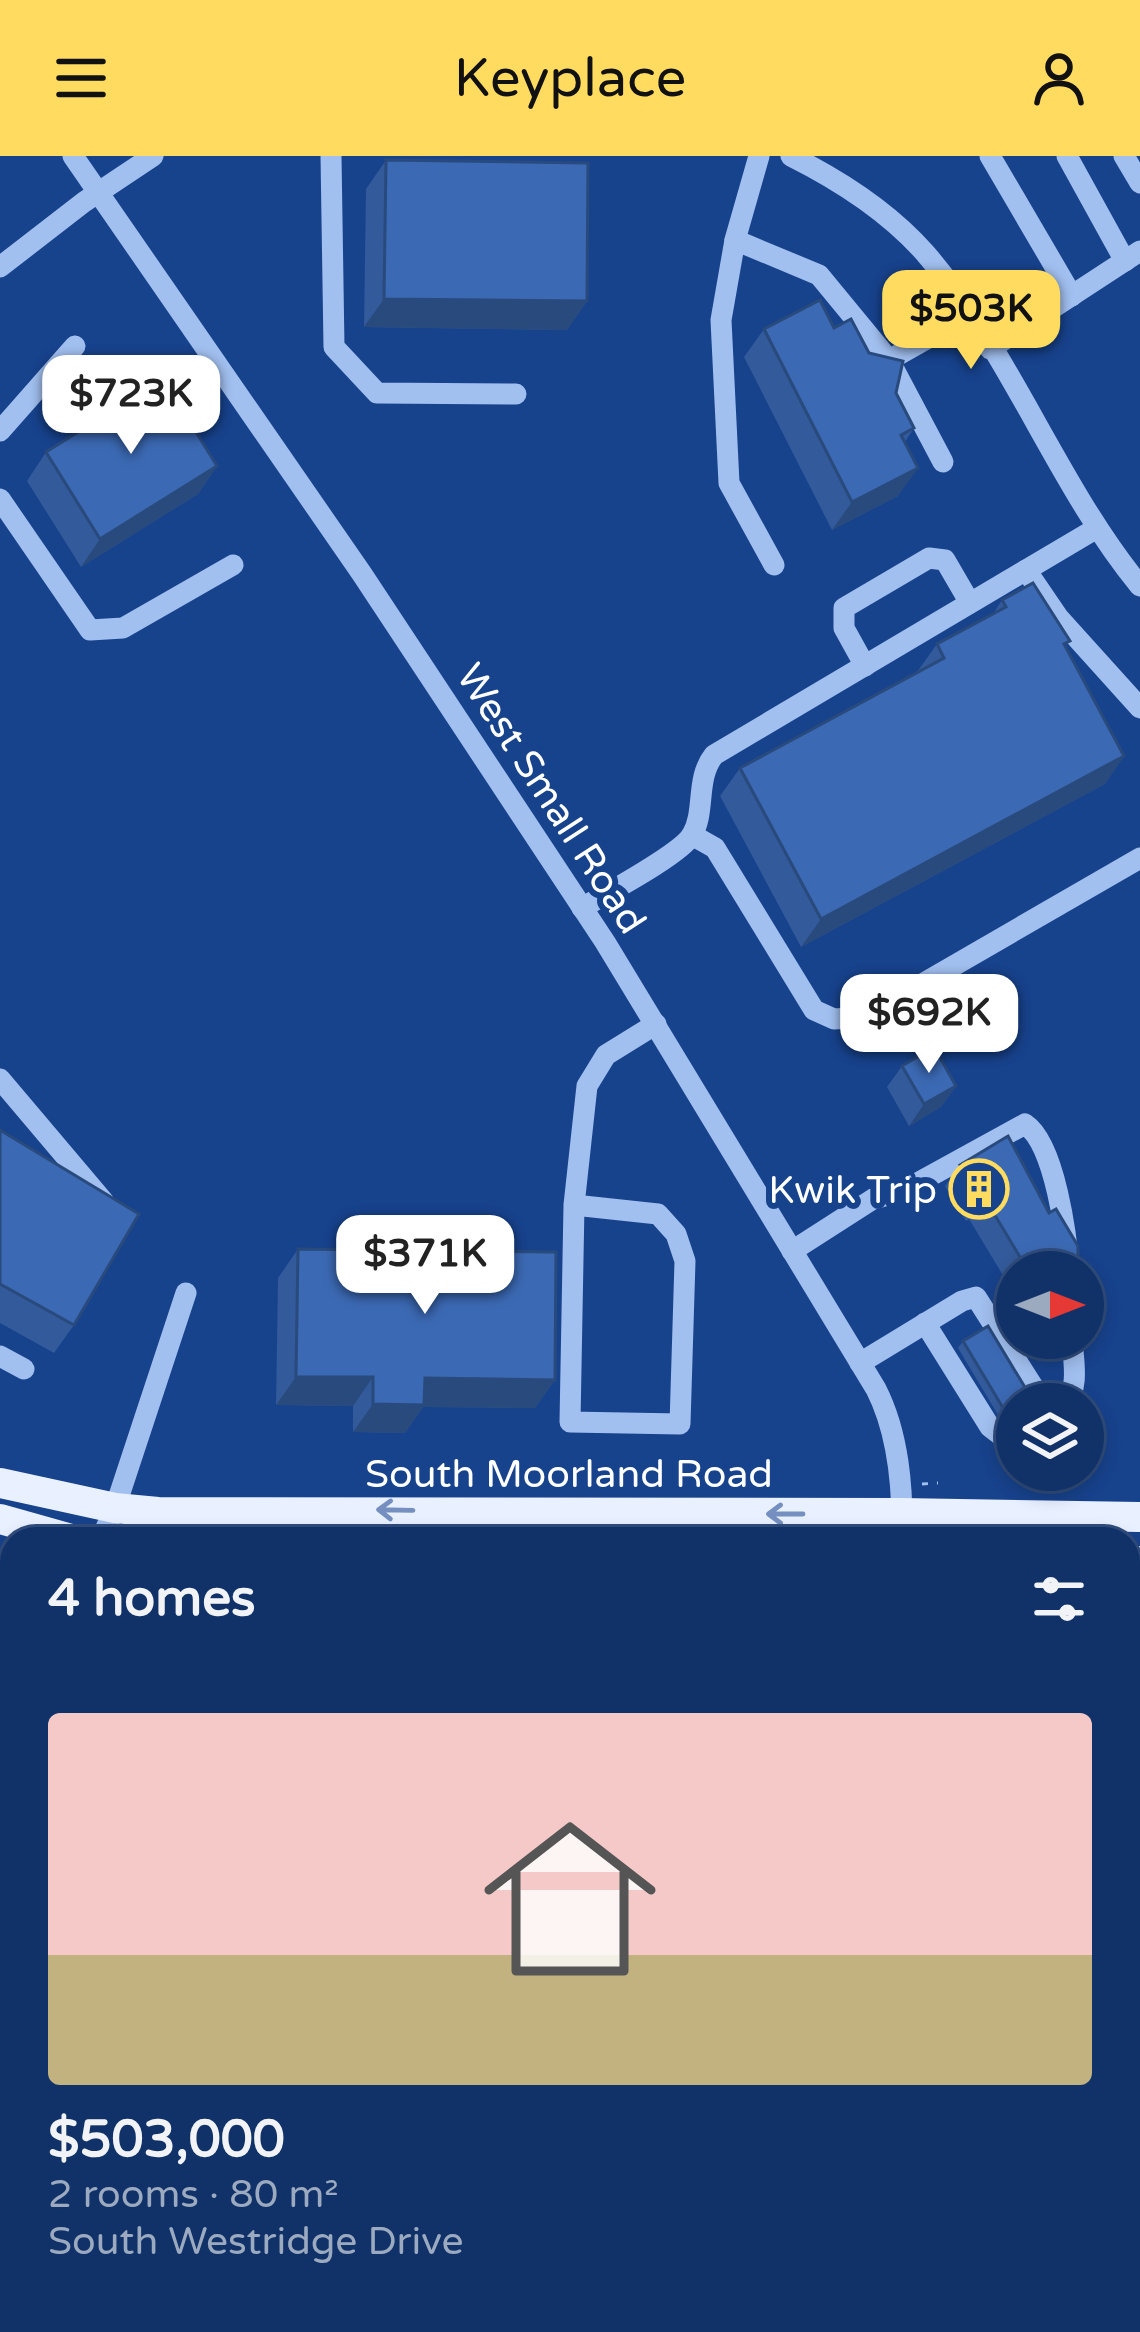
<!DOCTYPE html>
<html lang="en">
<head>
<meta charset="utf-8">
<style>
	:root { --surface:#113269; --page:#1e3e71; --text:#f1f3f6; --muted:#9caac0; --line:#304d7d; --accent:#ffdb5f }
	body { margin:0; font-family:"Varela Round",sans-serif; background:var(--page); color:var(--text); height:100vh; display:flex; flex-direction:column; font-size:45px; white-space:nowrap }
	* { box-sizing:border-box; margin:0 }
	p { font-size:39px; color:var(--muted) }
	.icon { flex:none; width:66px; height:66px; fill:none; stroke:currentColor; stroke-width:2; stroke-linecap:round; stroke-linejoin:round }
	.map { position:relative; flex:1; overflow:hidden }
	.drawer { position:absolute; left:0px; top:1371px; width:1140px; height:807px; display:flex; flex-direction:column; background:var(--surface); border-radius:36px 36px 0 0; box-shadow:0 6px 18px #0003,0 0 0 3px var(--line) }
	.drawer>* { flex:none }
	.needle { width:78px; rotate:90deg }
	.tools { position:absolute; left:996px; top:1095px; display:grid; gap:24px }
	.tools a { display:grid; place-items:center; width:108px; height:108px; border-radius:50%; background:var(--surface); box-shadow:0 6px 18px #0003,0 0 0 3px var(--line); font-size:60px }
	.price { position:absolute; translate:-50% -102px; padding:0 27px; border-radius:24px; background:#fff; color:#222; font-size:39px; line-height:78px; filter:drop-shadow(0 3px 6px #0008) }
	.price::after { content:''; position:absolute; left:50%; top:72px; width:36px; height:27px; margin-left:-18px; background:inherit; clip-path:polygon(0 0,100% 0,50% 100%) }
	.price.current { background:var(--accent); color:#111 }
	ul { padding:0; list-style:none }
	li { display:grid; align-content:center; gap:24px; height:636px; padding:0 48px }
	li+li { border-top:3px solid var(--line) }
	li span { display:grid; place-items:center; height:372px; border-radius:12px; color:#555 }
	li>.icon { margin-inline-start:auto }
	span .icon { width:216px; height:216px; fill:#fffc; stroke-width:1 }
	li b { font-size:51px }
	h2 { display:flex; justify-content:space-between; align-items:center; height:144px; padding:0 48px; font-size:51px }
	header { display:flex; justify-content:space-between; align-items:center; height:156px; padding:0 48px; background:var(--accent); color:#111; font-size:54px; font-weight:600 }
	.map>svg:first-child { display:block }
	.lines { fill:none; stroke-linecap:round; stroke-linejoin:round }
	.path { stroke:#a1bfef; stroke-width:3; stroke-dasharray:6 9; stroke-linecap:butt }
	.minor { stroke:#a1bfef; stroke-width:21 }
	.major { stroke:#e9f0ff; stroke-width:30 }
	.wall { fill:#335a9a }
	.shaded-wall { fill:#294a7d }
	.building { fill:#3b69b3; stroke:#294a7d; stroke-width:3 }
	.oneway { stroke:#7590c0 }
	.labels { text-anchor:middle; stroke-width:12; stroke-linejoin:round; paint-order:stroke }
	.street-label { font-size:39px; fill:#fff; stroke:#17428c }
	.poi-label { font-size:39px; fill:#fff; stroke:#17428c; text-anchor:end }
</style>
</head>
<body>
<header><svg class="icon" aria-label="menu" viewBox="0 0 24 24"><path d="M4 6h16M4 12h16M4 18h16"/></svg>Keyplace<svg class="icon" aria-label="person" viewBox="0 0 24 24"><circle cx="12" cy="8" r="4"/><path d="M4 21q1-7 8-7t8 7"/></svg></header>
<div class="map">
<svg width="1140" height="2176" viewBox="0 0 1140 2176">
	<rect width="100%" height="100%" fill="#17428c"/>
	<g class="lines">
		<path class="path" d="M922,1328l16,-1"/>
		<g class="minor">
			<path d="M73,0l289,418 243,368 271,447c23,45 27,100 26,150"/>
			<path d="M331,0l3,191 43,46 139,1"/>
			<path d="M759,0l-24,84 84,35 70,85 80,-45"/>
			<path d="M791,0c50,25 97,55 134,97 85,97 132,232 215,333"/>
			<path d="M990,0l82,140"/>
			<path d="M1067,0l58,105"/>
			<path d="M1124,0l16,27"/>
			<path d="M735,84l-14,80 8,163 45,82"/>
			<path d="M0,111l84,-65 69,-46"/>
			<path d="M990,193l150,-98"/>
			<path d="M889,204l54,102"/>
			<path d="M0,275l75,-85"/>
			<path d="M0,343l90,131 33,-2 110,-63"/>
			<path d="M1026,414l32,47 82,91"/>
			<path d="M865,510l-21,-38v-20l85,-50 16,2 25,43"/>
			<path d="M692,679l23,13 99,162 20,9 31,-2 275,-159"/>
			<path d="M582,752c23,-14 98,-53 110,-73 14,-24 3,-56 22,-80l383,-227"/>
			<path d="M0,923l104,123"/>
			<path d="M574,1049l-4,217 110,2 5,-163 -9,-27 -18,-20 -84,-9 13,-119 19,-31 50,-31"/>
			<path d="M792,1095l81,-52 30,-8 122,-67c30,20 42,113 44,148"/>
			<path d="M925,1167l65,104 13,10 14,2"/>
			<path d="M0,1200l24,13"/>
			<path d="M860,1207l102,-62 14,-4 68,107"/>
			<path d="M1065,1248c15,-17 8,-44 7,-66"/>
			<path d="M101,1383l14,-31 71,-215"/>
			<path d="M0,1518h12"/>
			<path d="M1128,1725h12"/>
			<path d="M1128,1837l12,1"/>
			<path d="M1128,2007h12"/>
			<path d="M1128,2139h12"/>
			<path d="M887,2176l1,-10"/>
			<path d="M985,2176l1,-10"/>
		</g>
		<g class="major">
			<path d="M0,1327l115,25 43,4 744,1 238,4"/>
			<path d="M0,1363l71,20"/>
			<path d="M1128,1405h12"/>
		</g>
	</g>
	<g class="wall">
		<path d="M386,4l201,141 -20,29 -203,-3 2,-138z"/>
		<path d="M834,172l62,65 18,35 -9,14 -7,54 -66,34 -88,-173 20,-28z"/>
		<path d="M106,254l111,56 -19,28 -117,73 -54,-86 19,-29 25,-15 17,-25z"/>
		<path d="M1002,444l64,46 58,110 -19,28 -304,163 -81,-151 20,-28 177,-96 20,-28 56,-30z"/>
		<path d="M902,910l54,20 -15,21 -32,19 -22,-39z"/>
		<path d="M0,974l74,195 -20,28 -54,-30z"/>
		<path d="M960,1009l118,107h-61v36l-10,-17 3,-4 -41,-68 -3,2 -21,-35z"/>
		<path d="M298,1093l257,131 -20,28 -112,-1 -18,26 -52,-1v-26l-77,-1 2,-127z"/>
		<path d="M1041,1182h29l-12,16h-7z"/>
		<path d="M963,1185l54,63v27l-7,4 -52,-87z"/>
		<path d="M1054,2166h74l12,10h-93z"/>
	</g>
	<g class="shaded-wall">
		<path d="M384,143l203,2 -20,29 -203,-3z"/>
		<path d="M217,310l-19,28 -117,73 19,-28z"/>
		<path d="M918,312l-20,28 -66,34 20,-28z"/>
		<path d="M1124,600l-19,28 -304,163 20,-28z"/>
		<path d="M956,930l-15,21 -32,19 15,-22z"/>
		<path d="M1062,1182h8l-12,16h-7z"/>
		<path d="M296,1221h77l-20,29 -77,-1z"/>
		<path d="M425,1222l130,2 -20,28 -112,-1 -18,26 -52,-1 20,-28z"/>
		<rect x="0" y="1642" width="12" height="28"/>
	</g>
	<g class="building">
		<path d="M386,4l202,3 -1,138 -203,-2z"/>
		<path d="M820,144l14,28 17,-9 18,34 34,8 -7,32 18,35 -13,7 17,33 -66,34 -88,-173z"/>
		<path d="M161,220l56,90 -117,73 -54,-87 48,-30 -6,-10 14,-8 4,6z"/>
		<path d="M1033,427l37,58 -6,3 60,112 -303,163 -81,-151 204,-110 -7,-14 69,-37 -4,-7z"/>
		<path d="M934,891l22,39 -32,18 -22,-38z"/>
		<path d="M0,974l139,84 -65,111 -74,-41z"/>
		<path d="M1008,980l41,77 7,-4 22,37v26h-55l-1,-2 4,-3 -42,-70 -3,2 -21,-34z"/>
		<path d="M298,1093l258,3 -1,128 -130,-2 -1,27 -51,-1v-27h-77z"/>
		<path d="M988,1170l47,78h-18v23l-2,1 -52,-87z"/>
		<path d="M0,1548l12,1v93h-12z"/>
		<path d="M1128,2156h12v20h-78v-10h66z"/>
	</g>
	<defs><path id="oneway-shaft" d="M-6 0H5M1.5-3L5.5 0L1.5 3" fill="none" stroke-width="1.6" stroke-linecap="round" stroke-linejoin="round" transform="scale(3)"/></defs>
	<g class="oneway">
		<use href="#oneway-shaft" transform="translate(395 1354) rotate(-179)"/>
		<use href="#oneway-shaft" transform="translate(785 1358) rotate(-180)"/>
	</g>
	<defs>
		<symbol id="building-ring" viewBox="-11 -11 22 22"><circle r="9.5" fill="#17428c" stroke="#ffdb5f" stroke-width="1.5"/><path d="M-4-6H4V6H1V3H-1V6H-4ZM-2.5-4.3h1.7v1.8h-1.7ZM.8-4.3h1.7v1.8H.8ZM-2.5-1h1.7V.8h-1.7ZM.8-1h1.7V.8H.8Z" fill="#ffdb5f"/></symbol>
	</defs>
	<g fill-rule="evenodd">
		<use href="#building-ring" x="946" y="1000" width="66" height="66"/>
	</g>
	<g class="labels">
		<g class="street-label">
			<text transform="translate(552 642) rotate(57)" y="14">West Small Road</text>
			<text x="569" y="1331">South Moorland Road</text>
		</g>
		<g class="poi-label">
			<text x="937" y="1047">Kwik Trip</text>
		</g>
	</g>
</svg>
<div class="tools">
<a><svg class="needle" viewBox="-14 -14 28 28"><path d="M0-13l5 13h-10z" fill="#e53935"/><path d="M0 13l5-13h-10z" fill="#9caac0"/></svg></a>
<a><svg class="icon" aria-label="layers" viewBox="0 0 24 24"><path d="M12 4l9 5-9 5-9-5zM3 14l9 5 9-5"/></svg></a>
</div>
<b class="price current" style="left:971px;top:216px">$503K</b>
<b class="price" style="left:131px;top:301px">$723K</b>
<b class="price" style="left:929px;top:920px">$692K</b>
<b class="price" style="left:425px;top:1161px">$371K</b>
<section class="drawer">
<h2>4 homes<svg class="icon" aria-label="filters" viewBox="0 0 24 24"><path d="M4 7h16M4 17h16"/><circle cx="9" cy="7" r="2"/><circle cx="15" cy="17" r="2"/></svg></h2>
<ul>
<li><span style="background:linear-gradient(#f6c9c9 65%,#c2b280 0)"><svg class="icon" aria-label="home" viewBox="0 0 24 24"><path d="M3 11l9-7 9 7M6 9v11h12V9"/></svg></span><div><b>$503,000</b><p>2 rooms · 80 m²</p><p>South Westridge Drive</p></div></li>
</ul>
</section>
</div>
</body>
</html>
